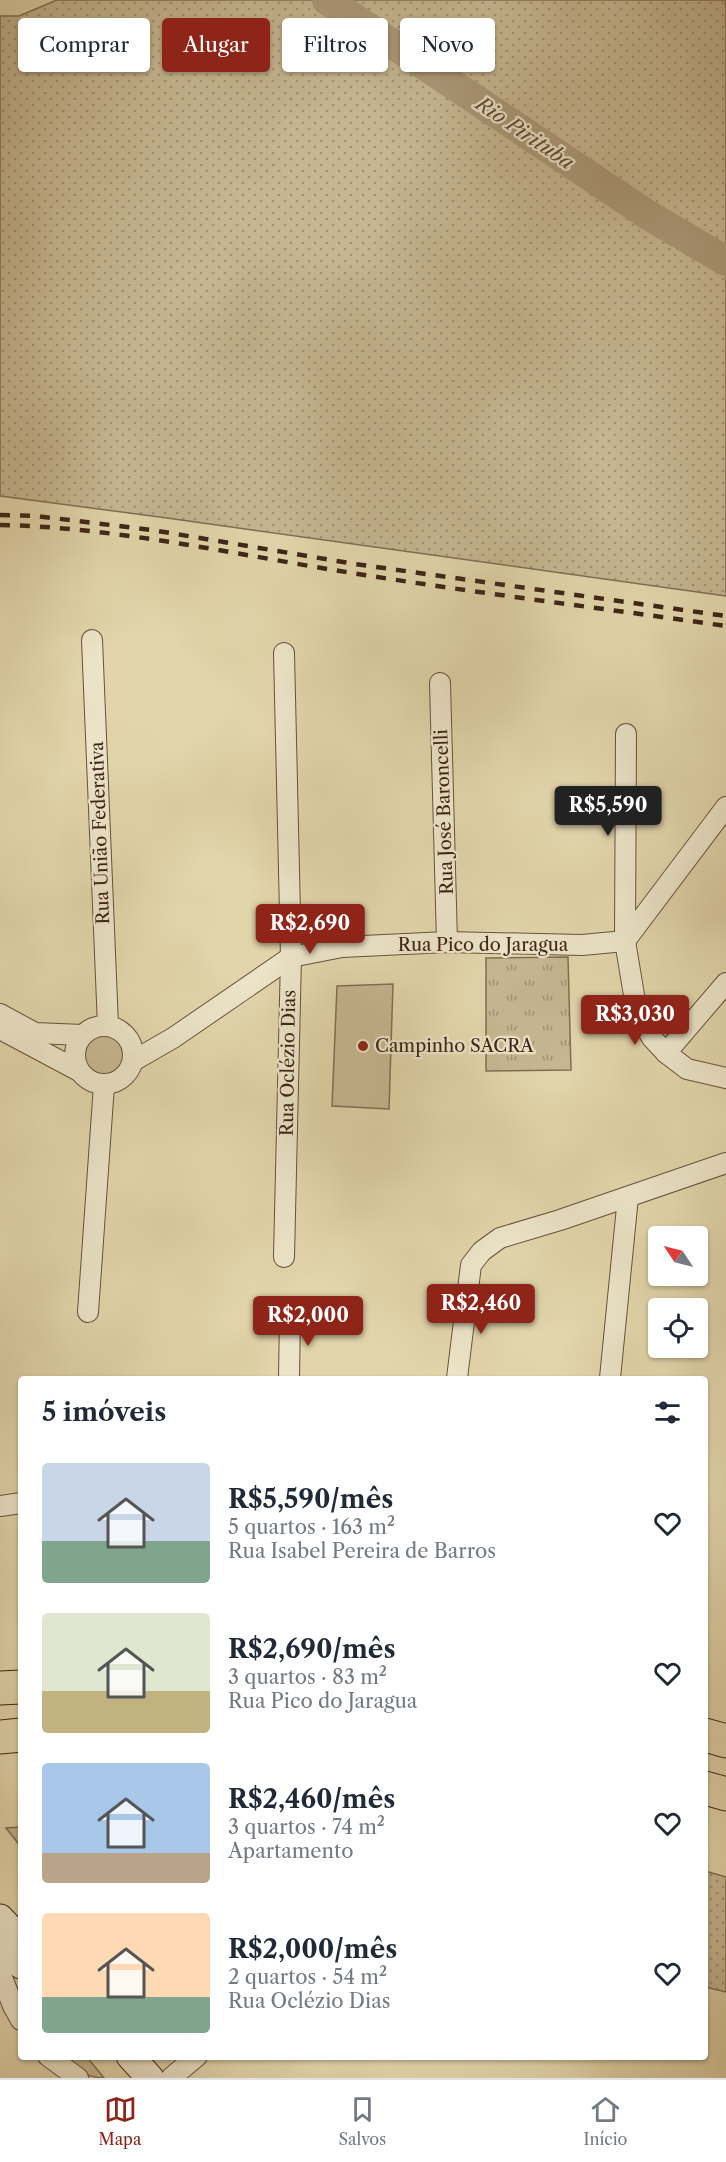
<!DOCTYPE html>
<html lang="pt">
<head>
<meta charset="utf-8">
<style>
	:root { --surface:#fff; --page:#f6f6f7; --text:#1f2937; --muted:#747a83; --line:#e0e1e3; --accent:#8f2418 }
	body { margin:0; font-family:"Libre Caslon Text",serif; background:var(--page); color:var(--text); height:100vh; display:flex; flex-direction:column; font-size:22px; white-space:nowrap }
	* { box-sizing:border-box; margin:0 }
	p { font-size:20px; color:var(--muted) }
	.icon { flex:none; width:33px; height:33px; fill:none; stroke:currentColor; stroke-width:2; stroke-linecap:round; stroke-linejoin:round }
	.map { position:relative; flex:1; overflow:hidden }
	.sheet { position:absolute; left:18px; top:1376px; width:690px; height:684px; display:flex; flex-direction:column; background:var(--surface); border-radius:6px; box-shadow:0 2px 4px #0004 }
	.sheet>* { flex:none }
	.banner { position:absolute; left:18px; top:18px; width:690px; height:54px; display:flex; gap:12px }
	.needle { width:39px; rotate:305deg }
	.buttons { position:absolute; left:648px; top:1226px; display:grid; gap:12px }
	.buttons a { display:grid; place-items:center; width:60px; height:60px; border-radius:6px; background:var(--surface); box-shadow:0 2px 4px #0004; font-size:30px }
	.price { position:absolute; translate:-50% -51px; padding:0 14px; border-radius:6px; background:var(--accent); color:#fff; font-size:20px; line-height:39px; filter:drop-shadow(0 2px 3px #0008) }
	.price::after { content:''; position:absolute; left:50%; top:36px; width:18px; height:14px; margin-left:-9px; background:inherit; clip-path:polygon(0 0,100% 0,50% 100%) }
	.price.selected { background:#222; color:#fff }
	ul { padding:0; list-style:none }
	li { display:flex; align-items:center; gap:18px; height:150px; padding:0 24px }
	li span { display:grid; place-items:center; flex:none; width:168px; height:120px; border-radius:6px; color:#555 }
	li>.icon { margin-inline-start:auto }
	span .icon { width:72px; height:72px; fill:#fffc; stroke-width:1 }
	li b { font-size:26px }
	h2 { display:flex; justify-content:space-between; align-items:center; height:72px; padding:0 24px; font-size:26px }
	.pill { padding:0 21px; border-radius:6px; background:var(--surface); box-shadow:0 2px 4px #0004; font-size:21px; line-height:54px }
	.pill.selected { background:var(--accent); color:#fff }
	.tabs { display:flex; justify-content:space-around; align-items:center; height:84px; border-top:2px solid var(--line); background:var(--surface); font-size:16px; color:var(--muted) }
	.tabs a { display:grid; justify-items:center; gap:3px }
	.tabs .selected { color:var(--accent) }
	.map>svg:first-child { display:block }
	.grass { fill:url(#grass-dots); stroke:#826e54; stroke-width:1.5 }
	.park { fill:url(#park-tufts); stroke:#826e54; stroke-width:1.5 }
	.garden { fill:#c6b792; stroke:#826e54; stroke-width:1.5 }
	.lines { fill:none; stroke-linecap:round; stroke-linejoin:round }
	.river { stroke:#ab9979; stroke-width:30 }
	.street-casing { stroke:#68513c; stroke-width:22 }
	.secondary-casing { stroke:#3f2517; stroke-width:29 }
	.highway-casing { stroke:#3f2517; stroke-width:35 }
	.street { stroke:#ece4c8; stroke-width:20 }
	.secondary { stroke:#ece4c8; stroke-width:27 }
	.highway { stroke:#e2d5ab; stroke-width:33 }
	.rail { stroke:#3f2517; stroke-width:4.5; stroke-dasharray:10 10; stroke-linecap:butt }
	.poi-dot { fill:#8f2418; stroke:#ece4c8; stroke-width:2 }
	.labels { text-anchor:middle; stroke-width:4.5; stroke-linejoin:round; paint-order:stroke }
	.street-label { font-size:18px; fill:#3f2517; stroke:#ece4c8 }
	.poi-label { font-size:18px; fill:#3f2517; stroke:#ece4c8; text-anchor:start }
	.water-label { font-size:20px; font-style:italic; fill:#5f4834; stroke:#ece4c8 }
</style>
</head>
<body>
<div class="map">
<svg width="726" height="2078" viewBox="0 0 726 2078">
	<defs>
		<pattern id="grass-dots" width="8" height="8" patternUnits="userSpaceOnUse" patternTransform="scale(1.5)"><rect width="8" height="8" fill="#c6b792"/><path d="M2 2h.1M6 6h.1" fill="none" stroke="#a29576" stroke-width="1.8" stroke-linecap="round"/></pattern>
		<pattern id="park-tufts" width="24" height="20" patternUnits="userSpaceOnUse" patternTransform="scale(1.5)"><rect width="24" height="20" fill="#c6b792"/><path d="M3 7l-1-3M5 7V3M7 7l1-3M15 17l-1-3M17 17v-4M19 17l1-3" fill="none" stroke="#a29576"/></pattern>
	</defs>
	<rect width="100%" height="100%" fill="#e2d5ab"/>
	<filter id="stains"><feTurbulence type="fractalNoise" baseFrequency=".00333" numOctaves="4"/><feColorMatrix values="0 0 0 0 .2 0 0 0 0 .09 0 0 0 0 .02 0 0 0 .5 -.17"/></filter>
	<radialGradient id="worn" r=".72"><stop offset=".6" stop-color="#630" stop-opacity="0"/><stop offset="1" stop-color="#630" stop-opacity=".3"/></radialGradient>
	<g class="grass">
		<path d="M57,0h669v596l-559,-78 -167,-22v-480h19z"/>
		<path d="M21,1827v20l-15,-19z"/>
		<path d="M705,1871l21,6v115l-21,-5z"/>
	</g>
	<g class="park">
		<path d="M568,957l3,113 -85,1v-113z"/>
		<path d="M72,2057h15l17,21c-15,0 -28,-8 -38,-18z"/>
	</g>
	<g class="garden">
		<path d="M393,984l-4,125 -57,-3 5,-120z"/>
		<circle cx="103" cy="1054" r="23"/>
	</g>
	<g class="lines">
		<path class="river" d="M327,0l321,215 78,46"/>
		<defs>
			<g id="street">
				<path d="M92,640l16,386"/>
				<path d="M440,683l7,259"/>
				<path d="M626,734l-1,207 10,60 5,16 12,21 14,15 21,16 39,9"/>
				<path d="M0,1014l35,19 48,2"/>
				<circle cx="104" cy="1055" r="29"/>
				<path d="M0,1029l79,42"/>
				<path d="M666,1053l60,-70"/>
				<path d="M133,1061l40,-23 118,-81 51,-10 105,-5 135,3 43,-4 101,-134"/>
				<path d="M284,1257l7,-300 -7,-304"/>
				<path d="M88,1312l16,-227"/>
				<path d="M289,1378l1,-63"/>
				<path d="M457,1378l14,-113 11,-14 18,-13 60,-18 166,-57"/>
				<path d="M610,1378l18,-181"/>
				<path d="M0,1506l21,-3"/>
				<path d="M0,1972l13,34 8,14"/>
				<path d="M48,2056l30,22"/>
				<path d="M171,2078l26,-22"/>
			</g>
			<g id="secondary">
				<path d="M0,1918l21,22"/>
				<path d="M0,1944l21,21"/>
				<path d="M130,2056l20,22"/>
			</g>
			<g id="highway">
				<path d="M0,1688l21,-1"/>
				<path d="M705,1735l21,6"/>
				<path d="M0,1737l21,-2"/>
				<path d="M705,1788l21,6"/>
			</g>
		</defs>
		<use href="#street" class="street-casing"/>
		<use href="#secondary" class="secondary-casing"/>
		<use href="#highway" class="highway-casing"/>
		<use href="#street" class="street"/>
		<use href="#secondary" class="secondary"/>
		<use href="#highway" class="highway"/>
		<g class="rail">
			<path d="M0,515l36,1 116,14 203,34 371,52"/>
			<path d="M0,525c115,2 238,30 352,48 124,20 249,35 374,53"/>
		</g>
	</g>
	<circle class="poi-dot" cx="363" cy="1046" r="6"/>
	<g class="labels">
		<g class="street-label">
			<text transform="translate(444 812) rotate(-92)" y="6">Rua José Baroncelli</text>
			<text transform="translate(100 833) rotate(-92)" y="6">Rua União Federativa</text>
			<text x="483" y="951">Rua Pico do Jaragua</text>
			<text transform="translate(288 1063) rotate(-89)" y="6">Rua Oclézio Dias</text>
		</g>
		<g class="poi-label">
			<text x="375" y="1052">Campinho SACRA</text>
		</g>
		<g class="water-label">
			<text transform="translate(525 133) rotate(34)" y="7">Rio Pirituba</text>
		</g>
	</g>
	<rect width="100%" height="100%" filter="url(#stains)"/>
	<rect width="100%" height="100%" fill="url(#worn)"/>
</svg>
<div class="buttons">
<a><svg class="needle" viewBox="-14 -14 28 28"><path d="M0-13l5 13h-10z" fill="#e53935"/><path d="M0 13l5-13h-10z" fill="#747a83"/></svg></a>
<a><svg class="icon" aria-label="locate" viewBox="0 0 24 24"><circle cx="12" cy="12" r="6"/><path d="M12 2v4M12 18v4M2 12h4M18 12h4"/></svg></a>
</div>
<b class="price selected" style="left:608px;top:837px">R$5,590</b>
<b class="price" style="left:310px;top:955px">R$2,690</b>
<b class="price" style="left:635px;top:1046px">R$3,030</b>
<b class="price" style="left:481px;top:1335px">R$2,460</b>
<b class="price" style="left:308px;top:1347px">R$2,000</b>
<div class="banner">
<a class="pill">Comprar</a>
<a class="pill selected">Alugar</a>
<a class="pill">Filtros</a>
<a class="pill">Novo</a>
</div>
<section class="sheet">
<h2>5 imóveis<svg class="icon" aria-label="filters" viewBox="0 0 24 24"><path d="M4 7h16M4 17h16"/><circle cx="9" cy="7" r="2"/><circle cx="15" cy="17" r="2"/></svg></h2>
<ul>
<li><span style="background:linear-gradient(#c9d6e8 65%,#7fa58c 0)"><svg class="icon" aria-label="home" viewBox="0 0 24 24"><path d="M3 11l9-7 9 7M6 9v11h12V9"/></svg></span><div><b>R$5,590/mês</b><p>5 quartos · 163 m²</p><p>Rua Isabel Pereira de Barros</p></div><svg class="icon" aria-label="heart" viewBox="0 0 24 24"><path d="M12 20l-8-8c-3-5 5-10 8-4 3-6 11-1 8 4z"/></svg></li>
<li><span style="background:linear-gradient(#dfe7d0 65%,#c2b280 0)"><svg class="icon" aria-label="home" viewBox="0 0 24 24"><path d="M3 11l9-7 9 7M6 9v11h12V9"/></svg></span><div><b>R$2,690/mês</b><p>3 quartos · 83 m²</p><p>Rua Pico do Jaragua</p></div><svg class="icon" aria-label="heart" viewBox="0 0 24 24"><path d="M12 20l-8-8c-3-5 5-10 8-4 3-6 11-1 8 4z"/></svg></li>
<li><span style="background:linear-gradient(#a9c7e8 75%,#b9a48a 0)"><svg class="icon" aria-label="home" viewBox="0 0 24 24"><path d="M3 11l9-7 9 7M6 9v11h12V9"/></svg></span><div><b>R$2,460/mês</b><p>3 quartos · 74 m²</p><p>Apartamento</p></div><svg class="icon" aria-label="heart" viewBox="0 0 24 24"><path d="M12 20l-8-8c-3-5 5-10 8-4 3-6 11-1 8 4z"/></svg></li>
<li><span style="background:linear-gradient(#ffd9b3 70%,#7fa58c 0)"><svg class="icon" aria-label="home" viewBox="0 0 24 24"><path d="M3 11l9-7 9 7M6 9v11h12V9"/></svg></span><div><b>R$2,000/mês</b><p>2 quartos · 54 m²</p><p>Rua Oclézio Dias</p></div><svg class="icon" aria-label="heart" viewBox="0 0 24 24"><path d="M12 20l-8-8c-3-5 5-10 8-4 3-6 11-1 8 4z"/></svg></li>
</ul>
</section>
</div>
<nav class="tabs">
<a class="selected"><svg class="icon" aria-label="map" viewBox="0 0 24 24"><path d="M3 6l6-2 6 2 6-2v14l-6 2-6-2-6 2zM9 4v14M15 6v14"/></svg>Mapa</a>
<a><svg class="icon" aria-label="saved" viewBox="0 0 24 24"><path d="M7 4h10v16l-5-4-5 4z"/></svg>Salvos</a>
<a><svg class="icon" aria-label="home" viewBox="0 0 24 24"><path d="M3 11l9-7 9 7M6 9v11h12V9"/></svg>Início</a>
</nav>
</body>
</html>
